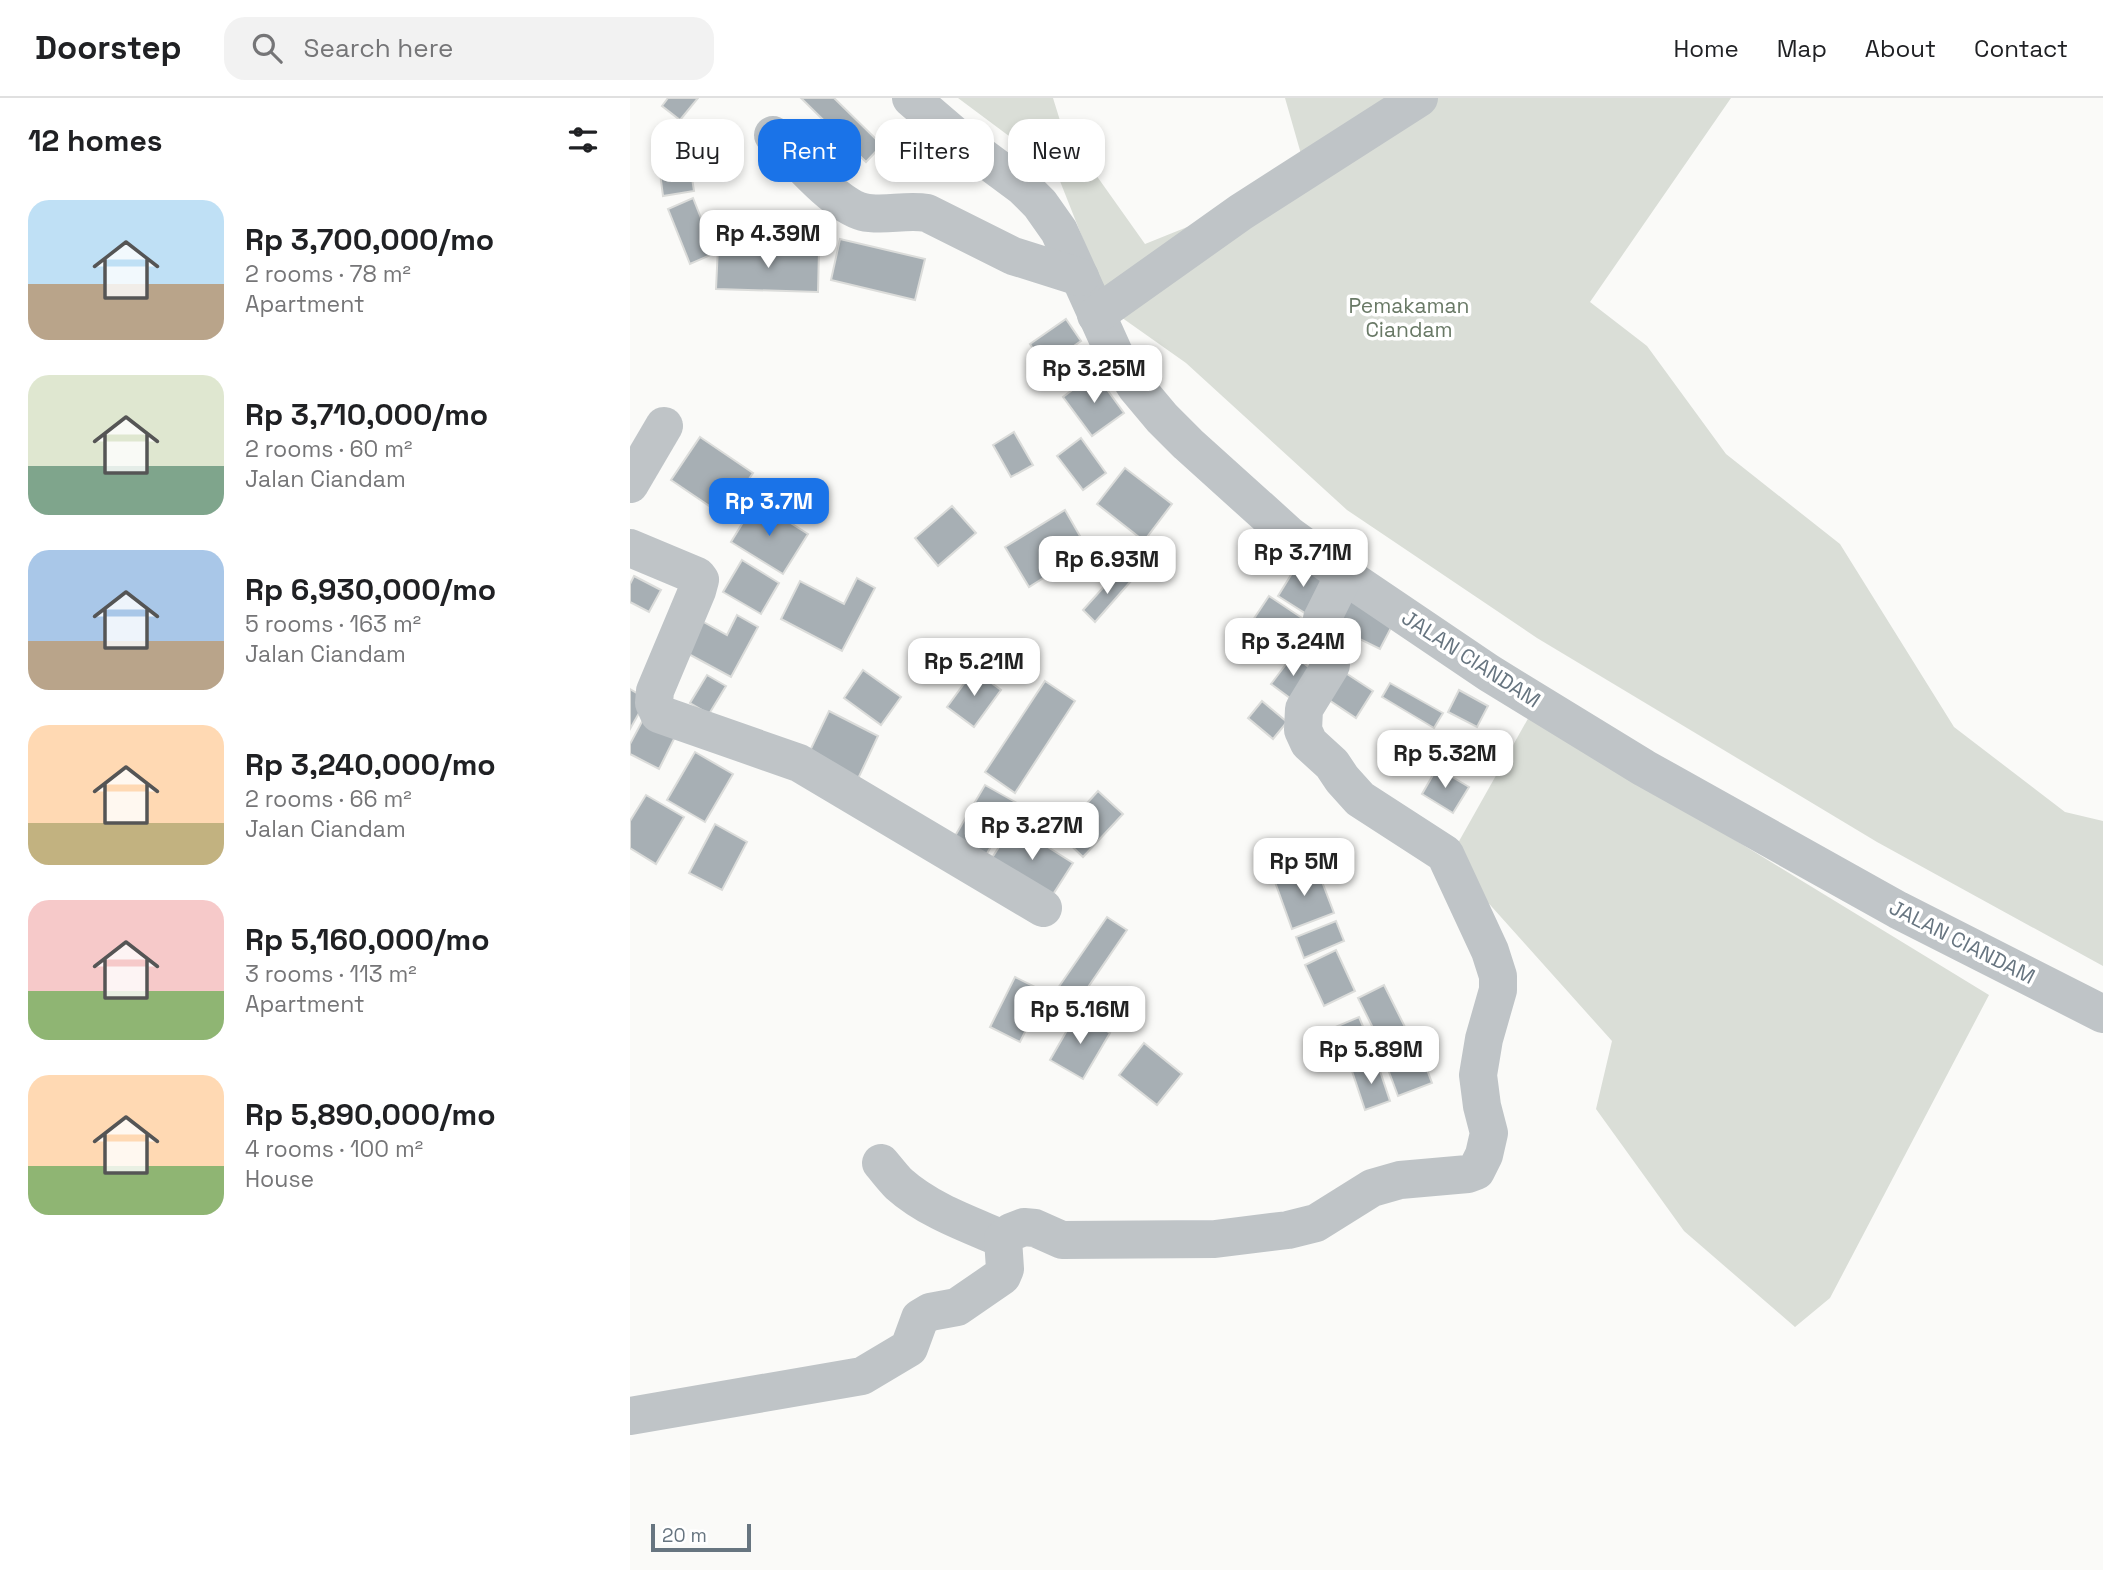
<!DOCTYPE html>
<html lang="en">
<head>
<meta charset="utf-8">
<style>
	:root { --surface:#fff; --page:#f2f2f2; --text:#202124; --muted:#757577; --line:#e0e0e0; --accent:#1a73e8 }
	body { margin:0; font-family:"Space Grotesk",sans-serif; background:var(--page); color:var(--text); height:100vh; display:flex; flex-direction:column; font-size:26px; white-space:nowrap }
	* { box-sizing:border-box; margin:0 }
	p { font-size:23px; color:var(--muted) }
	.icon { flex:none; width:38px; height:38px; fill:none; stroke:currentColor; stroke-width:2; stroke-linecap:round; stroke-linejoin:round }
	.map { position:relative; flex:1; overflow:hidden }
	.drawer { display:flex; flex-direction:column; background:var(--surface); width:630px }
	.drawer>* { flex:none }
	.hud { position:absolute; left:21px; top:21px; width:665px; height:63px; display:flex; gap:14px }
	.scale { position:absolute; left:21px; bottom:18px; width:100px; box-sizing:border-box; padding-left:7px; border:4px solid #677580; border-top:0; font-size:19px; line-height:24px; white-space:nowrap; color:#677580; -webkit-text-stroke:5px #fff; paint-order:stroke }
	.price { position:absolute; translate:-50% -60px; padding:0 16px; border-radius:14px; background:#fff; color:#222; font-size:23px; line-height:46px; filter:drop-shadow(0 2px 4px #0008) }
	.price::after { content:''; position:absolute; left:50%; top:42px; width:21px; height:16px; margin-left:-10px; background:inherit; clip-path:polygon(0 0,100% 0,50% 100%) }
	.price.selected { background:var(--accent); color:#fff }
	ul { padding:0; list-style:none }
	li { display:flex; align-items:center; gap:21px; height:175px; padding:0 28px }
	li span { display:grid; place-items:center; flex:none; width:196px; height:140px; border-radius:21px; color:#555 }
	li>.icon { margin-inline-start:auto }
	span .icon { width:84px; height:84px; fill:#fffc; stroke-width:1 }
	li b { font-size:30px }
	h2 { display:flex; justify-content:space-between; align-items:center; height:84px; padding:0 28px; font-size:30px }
	.pill { padding:0 24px; border-radius:21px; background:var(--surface); box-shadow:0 4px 10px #0003; font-size:24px; line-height:63px }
	.pill.selected { background:var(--accent); color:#fff }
	header { display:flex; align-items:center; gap:42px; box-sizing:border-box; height:98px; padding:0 35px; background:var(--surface); border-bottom:2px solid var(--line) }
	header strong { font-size:33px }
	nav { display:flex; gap:38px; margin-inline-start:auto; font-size:24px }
	.search { width:490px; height:63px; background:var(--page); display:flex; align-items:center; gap:18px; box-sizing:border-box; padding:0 24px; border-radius:21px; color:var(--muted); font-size:26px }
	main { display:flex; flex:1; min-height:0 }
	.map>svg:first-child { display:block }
	.green { fill:#daded7 }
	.building { fill:#a7afb4; stroke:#dbdcda; stroke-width:2 }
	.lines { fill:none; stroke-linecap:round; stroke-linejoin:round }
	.minor { stroke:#bfc4c7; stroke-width:38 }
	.labels { text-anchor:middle; stroke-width:7; stroke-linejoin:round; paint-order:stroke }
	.park-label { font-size:21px; fill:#697966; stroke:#fff }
	.street-label { font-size:21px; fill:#677580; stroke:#fff }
</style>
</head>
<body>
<header>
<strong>Doorstep</strong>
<div class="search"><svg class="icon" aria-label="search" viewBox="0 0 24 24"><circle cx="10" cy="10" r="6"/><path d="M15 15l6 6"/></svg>Search here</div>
<nav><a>Home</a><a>Map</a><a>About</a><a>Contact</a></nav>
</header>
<main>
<section class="drawer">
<h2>12 homes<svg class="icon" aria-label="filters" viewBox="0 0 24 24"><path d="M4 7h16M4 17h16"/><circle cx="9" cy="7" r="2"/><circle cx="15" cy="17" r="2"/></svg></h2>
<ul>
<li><span style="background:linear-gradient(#bfe0f5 60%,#b9a48a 0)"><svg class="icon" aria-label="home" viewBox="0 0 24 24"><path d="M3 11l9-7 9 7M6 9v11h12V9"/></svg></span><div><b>Rp 3,700,000/mo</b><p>2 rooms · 78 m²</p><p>Apartment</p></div></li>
<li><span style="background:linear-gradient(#dfe7d0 65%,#7fa58c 0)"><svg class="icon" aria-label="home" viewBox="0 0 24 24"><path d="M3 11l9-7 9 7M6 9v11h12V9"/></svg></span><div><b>Rp 3,710,000/mo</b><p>2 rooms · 60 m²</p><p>Jalan Ciandam</p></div></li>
<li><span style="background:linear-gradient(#a9c7e8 65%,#b9a48a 0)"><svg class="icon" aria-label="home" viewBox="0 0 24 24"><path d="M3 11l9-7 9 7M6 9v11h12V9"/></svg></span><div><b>Rp 6,930,000/mo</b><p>5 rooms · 163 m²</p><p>Jalan Ciandam</p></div></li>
<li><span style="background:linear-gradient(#ffd9b3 70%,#c2b280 0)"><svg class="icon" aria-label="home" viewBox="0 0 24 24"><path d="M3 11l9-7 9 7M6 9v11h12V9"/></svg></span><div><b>Rp 3,240,000/mo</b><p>2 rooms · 66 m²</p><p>Jalan Ciandam</p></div></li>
<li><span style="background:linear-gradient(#f6c9c9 65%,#8fb573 0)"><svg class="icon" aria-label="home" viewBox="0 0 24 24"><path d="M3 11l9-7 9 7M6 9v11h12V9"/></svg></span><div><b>Rp 5,160,000/mo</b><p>3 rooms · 113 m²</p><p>Apartment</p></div></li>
<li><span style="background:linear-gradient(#ffd9b3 65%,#8fb573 0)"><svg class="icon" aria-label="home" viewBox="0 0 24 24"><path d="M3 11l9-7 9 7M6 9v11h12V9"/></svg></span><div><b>Rp 5,890,000/mo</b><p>4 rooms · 100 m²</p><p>House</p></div></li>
</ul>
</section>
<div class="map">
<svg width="1473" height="1472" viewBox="0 0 1473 1472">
	<rect width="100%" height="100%" fill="#fafaf8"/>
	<g class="green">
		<path d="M328,0h95l9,29 83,117 72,-29 88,-47 -20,-70h446l-141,204 57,44 79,108 114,90 114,183 111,85 38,9v145l-226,-124 -340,-204 -190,-128 -161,-147 -75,-53 -55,-139z"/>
		<path d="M900,617l459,280 -159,303 -35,29 -111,-96 -88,-122 16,-68 -163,-182z"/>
	</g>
	<g class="building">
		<path d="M38,0h30l-18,22 -18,-14z"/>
		<path d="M171,0h33l48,47 -16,17z"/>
		<path d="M56,40l8,53 -31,5 -7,-54z"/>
		<path d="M63,100l22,55 -25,11 -22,-55z"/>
		<path d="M210,141l85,20 -10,41 -84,-20z"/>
		<path d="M88,149l101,3 -1,42 -102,-3z"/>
		<path d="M436,221l15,22 -36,25 -15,-22z"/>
		<path d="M465,275l29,40 -32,23 -29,-39z"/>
		<path d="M384,334l19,33 -22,12 -18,-32z"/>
		<path d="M70,339l53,36 -29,43 -53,-36z"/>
		<path d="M451,340l25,35 -23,17 -26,-34z"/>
		<path d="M495,370l47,36 -28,37 -47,-37z"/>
		<path d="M126,403l52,33 -25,40 -52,-32z"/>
		<path d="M322,408l24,27 -38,33 -23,-28z"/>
		<path d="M435,412l23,40 -59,37 -24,-40z"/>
		<path d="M112,462l37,23 -18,31 -38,-22z"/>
		<path d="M669,464l30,20 -21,33 -30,-19z"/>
		<path d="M489,472l12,11 -36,41 -12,-12z"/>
		<path d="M4,478l27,14 -12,22 -19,-10v-18z"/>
		<path d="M227,480l18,10 -33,63 -61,-32 19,-38 44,23z"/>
		<path d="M639,498l42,28 -18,27 -42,-28z"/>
		<path d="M717,500l47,24 -14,27 -47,-23z"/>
		<path d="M107,517l21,12 -27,50 -48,-26 17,-31 27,15z"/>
		<path d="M663,557l22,17 -21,29 -23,-17z"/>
		<path d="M233,572l38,27 -20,28 -37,-27z"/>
		<path d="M344,572l27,20 -27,37 -27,-20z"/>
		<path d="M711,572l32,21 -17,27 -33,-22z"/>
		<path d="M77,577l19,11 -17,28 -19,-11z"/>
		<path d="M415,583l30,20 -60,92 -30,-21z"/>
		<path d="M760,585l53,30 -9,15 -52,-31z"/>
		<path d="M0,591l17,10 -17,30z"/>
		<path d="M829,592l29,16 -11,21 -29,-15z"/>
		<path d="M632,603l25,21 -14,17 -25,-21z"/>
		<path d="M199,613l49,25 -22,47 -50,-24z"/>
		<path d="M15,618l32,17 -18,36 -29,-15v-10z"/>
		<path d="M65,654l38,22 -28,48 -38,-22z"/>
		<path d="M807,670l32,19 -16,26 -31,-19z"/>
		<path d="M355,687l32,18 -31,52 -31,-19z"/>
		<path d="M468,693l25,23 -40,43 -24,-23z"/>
		<path d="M16,697l38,22 -28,47 -26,-16v-27z"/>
		<path d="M85,726l32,18 -25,48 -33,-17z"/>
		<path d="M383,727l60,38 -23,36 -60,-38z"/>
		<path d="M686,768l18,47 -42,16 -17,-47z"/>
		<path d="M477,819l20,13 -58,85 -20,-14z"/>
		<path d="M706,823l8,20 -40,17 -8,-21z"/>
		<path d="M706,852l19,41 -31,15 -19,-41z"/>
		<path d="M385,879l30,15 -25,50 -30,-15z"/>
		<path d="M754,887l24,48 -26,13 -24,-48z"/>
		<path d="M447,915l33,20 -27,46 -33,-19z"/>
		<path d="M729,919l16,38 -26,12 -16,-39z"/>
		<path d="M514,945l38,31 -25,31 -38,-30z"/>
		<path d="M787,945l15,40 -34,13 -15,-40z"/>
		<path d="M747,964l13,39 -25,9 -13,-39z"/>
	</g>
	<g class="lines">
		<g class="minor">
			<path d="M281,0l50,43 62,46 17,17 19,27 55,122 22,34 26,31 26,26 102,92 54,39 145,98 155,95 254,142 205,104"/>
			<path d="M143,37c21,21 62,70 90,77 21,5 42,-3 64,1l86,43 67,21"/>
			<path d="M466,217l145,-103 178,-114"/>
			<path d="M0,386l34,-58"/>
			<path d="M0,450l67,28 3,4 -3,11 -42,100 -1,12 5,11 140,49 244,145"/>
			<path d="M251,1065c6,7 12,15 18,21 29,26 69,40 104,55"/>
			<path d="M0,1318l232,-40 47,-28 11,-30 10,-6 27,-5 45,-31 3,-7 -2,-30 8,-7 13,-5 11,1 27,12 153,-1 73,-9 28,-7 56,-35 28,-8 68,-6 8,-3 8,-16 5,-22 -7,-27 -4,-31 6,-36 14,-49v-14l-8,-25 -45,-97 -85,-55 -18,-20 -10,-15 -23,-21 -6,-13 1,-21 27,-44 -1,-10 -10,-26 2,-10 22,-44"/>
		</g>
	</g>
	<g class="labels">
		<g class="park-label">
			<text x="779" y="215">Pemakaman<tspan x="779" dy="24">Ciandam</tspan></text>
		</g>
		<g class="street-label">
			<text transform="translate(841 561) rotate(33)" y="7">JALAN CIANDAM</text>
			<text transform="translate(1332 844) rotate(27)" y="7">JALAN CIANDAM</text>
		</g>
	</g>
</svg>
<div class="scale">20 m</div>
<b class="price" style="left:138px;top:172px">Rp 4.39M</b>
<b class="price" style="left:464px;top:307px">Rp 3.25M</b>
<b class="price selected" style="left:139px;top:440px">Rp 3.7M</b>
<b class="price" style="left:673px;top:491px">Rp 3.71M</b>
<b class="price" style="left:477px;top:498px">Rp 6.93M</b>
<b class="price" style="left:663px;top:580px">Rp 3.24M</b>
<b class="price" style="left:344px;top:600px">Rp 5.21M</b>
<b class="price" style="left:815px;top:692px">Rp 5.32M</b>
<b class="price" style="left:402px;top:764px">Rp 3.27M</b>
<b class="price" style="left:674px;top:800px">Rp 5M</b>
<b class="price" style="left:450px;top:948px">Rp 5.16M</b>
<b class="price" style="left:741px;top:988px">Rp 5.89M</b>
<div class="hud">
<a class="pill">Buy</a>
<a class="pill selected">Rent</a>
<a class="pill">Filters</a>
<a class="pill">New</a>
</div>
</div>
</main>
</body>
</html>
